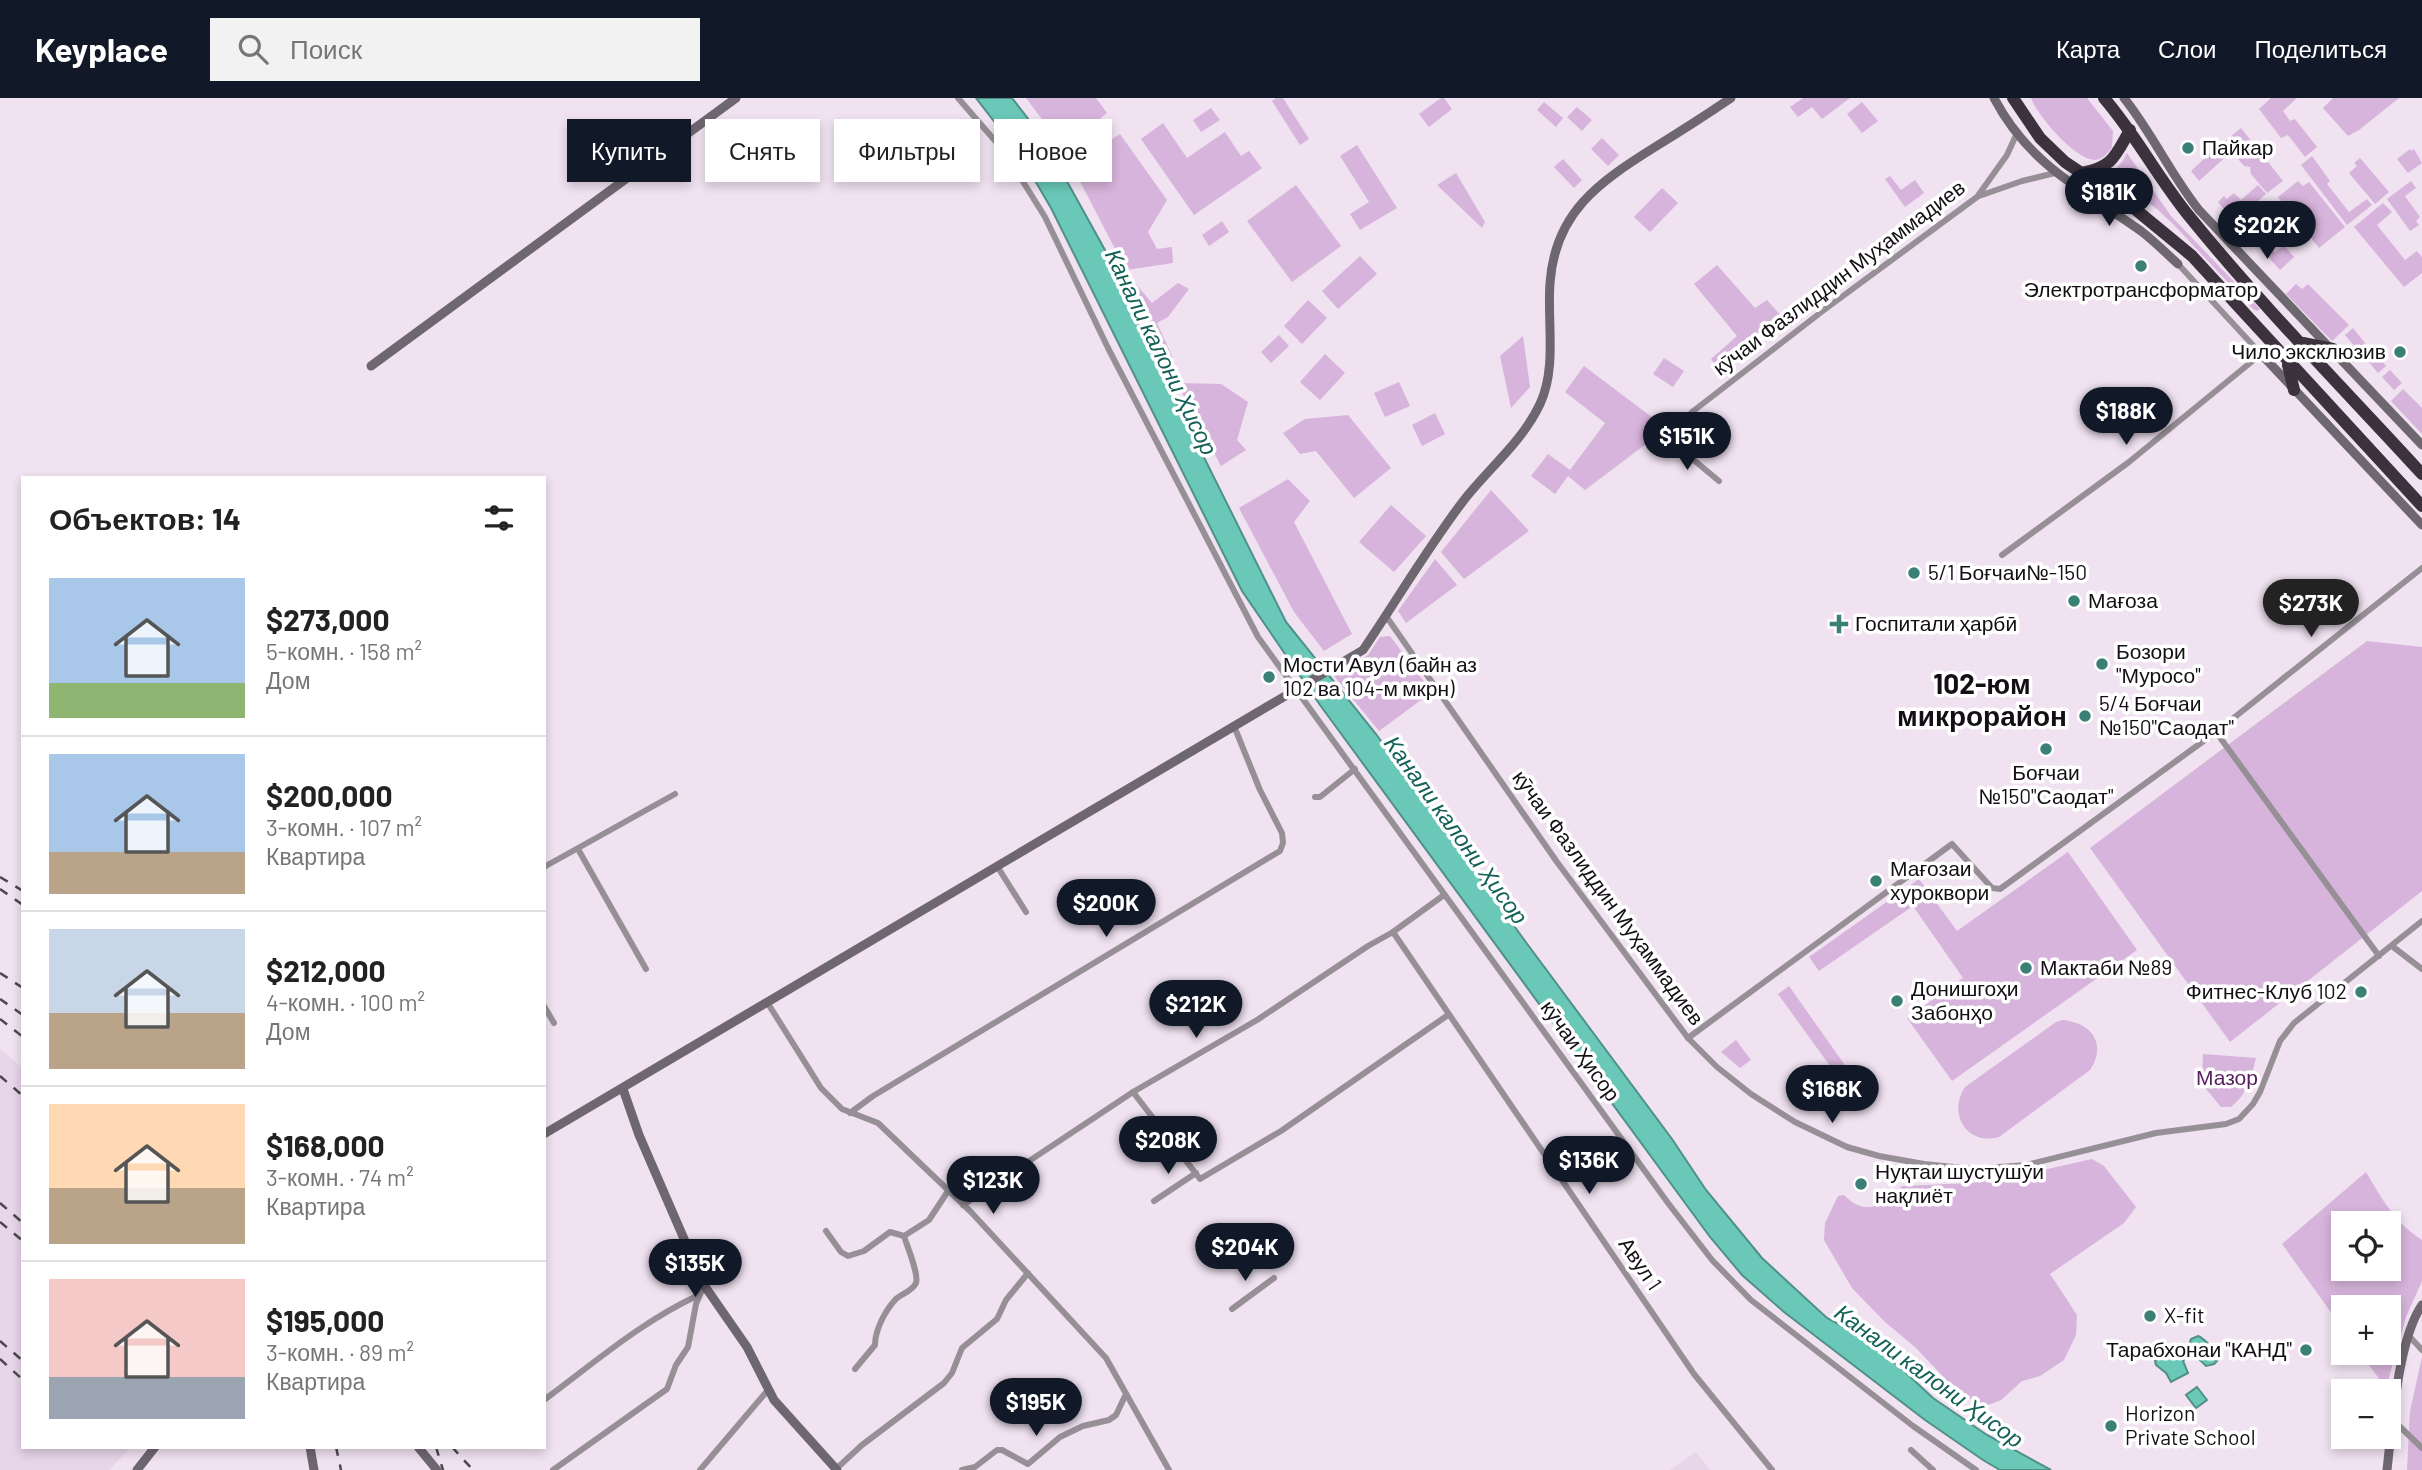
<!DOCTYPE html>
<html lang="ru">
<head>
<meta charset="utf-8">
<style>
	:root { --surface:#fff; --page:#f2f2f2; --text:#222; --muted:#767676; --line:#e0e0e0; --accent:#111827 }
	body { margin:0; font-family:Barlow,sans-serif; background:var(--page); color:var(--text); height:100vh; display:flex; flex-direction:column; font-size:26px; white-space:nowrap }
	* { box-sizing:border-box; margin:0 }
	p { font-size:23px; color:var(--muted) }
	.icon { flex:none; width:38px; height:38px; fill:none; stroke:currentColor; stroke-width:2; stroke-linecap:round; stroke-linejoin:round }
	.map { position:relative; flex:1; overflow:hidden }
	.sheet { position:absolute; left:21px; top:378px; width:525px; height:973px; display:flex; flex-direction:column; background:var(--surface); border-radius:0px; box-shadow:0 4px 10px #0003 }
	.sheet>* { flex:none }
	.hud { position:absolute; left:567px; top:21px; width:665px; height:63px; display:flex; gap:14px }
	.controls { position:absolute; left:2331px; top:1113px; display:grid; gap:14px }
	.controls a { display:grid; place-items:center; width:70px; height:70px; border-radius:0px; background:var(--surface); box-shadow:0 4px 10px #0003; font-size:35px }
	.price { position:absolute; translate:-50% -60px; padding:0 16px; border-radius:24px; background:var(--accent); color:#fff; font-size:23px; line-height:46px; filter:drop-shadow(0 2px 4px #0008) }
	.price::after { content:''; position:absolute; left:50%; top:42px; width:21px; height:16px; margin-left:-10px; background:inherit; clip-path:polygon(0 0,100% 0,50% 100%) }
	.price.active { background:#222; color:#fff }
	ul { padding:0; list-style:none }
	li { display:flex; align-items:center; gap:21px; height:175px; padding:0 28px }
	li+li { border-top:2px solid var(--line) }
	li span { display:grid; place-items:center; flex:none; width:196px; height:140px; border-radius:0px; color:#555 }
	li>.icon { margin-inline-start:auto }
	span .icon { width:84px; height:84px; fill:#fffc; stroke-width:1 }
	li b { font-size:30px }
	h2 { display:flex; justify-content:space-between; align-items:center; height:84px; padding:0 28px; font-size:30px }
	.chip { padding:0 24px; border-radius:0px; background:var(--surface); box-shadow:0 4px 10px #0003; font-size:24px; line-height:63px }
	.chip.active { background:var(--accent); color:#fff }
	header { display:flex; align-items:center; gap:42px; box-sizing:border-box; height:98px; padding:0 35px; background:var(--accent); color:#fff }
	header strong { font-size:33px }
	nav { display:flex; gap:38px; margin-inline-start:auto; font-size:24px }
	.search { width:490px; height:63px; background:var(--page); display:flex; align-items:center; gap:18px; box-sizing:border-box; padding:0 24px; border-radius:0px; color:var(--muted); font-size:26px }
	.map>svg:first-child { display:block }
	.built { fill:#e7d5ea }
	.green { fill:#d7b4db; fill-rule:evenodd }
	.water { fill:#6ac8b9; stroke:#509088; stroke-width:2 }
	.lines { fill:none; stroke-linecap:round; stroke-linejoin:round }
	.street { stroke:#969096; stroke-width:6 }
	.secondary { stroke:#6e676f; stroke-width:9 }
	.highway { stroke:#3c323d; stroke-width:12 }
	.rail { stroke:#4d464e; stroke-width:2.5; stroke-dasharray:9 9; stroke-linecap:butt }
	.poi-dot { fill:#3b8075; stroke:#fff; stroke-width:2.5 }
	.labels { text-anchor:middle; stroke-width:7; stroke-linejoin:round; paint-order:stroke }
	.poi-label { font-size:21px; fill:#130f14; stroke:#fff; text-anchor:start }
	.street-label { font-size:21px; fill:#130f14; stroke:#fff }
	.park-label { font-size:21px; fill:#561d5e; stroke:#fff }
	.water-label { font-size:23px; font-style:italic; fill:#136157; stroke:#fff }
	.district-label { font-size:28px; font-weight:bold; fill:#130f14; stroke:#fff }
</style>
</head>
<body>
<header>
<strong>Keyplace</strong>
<div class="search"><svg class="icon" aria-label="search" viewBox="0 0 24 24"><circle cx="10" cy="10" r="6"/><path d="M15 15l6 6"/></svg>Поиск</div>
<nav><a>Карта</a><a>Слои</a><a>Поделиться</a></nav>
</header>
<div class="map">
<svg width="2422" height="1372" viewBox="0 0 2422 1372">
	<rect width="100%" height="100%" fill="#f0e2f1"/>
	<g class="built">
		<path d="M0,951l23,19v379h108l-22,23h-109z"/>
		<path d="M1696,1354l14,18h-40z"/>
	</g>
	<g class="green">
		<path d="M1026,0h70l11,15 -44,34z"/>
		<path d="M1276,0h7l26,41 -9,6 -28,-44z"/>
		<path d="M1441,0h3l8,11 -23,18 -10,-13z"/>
		<path d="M1803,0h47l-28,21 -10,-12 -14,10 -8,-10z"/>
		<path d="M2031,0h56l26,33 -1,16c-4,6 -9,12 -17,13 -20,0 -58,-45 -64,-62z"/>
		<path d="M2271,0h26l-14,13 7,10 5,-2 22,28 -12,10 -17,-22 -7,3 -22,-29z"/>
		<path d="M2333,0h66l-40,32 -11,6 -25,-28z"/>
		<path d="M1544,4l19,16 -7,9 -19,-17z"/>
		<path d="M1862,4l16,19 -16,12 -15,-19z"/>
		<path d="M1577,9l15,13 -10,11 -15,-14z"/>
		<path d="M1211,10l9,12 -19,12 -8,-12z"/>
		<path d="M1163,25l24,35 38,-26 16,24 8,-5 13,17 -68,47 -53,-76z"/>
		<path d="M2241,30l42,53 -16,12 -16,-19 -1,-7 -6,-1 -20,-24z"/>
		<path d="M1120,36l47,66 -19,32 9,17 15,-2 1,16 -47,7 -54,-104z"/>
		<path d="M1602,40l17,17 -11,11 -17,-17z"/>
		<path d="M2222,44l12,13 -4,-2 -31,28 -8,-10z"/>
		<path d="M1357,47l40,63 -37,22 -10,-16 19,-12 -29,-46z"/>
		<path d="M2410,51l2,2 2,-2 8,14 -14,10 -11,-14z"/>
		<path d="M2127,55l44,63 89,93 -3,2 -4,-2 -79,-84 -17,-16 -47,-34 12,-13z"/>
		<path d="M2312,58l18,25 -3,3 22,28 18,-13 5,6 -25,20 -46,-60z"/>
		<path d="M2360,60l29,34 -14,12 -26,-31 8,-7 -3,-3z"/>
		<path d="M1563,61l19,21 -8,8 -20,-21z"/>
		<path d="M1456,75l29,49 -3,6 -45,-43z"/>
		<path d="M1890,78l11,14 14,-10 9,13 -19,14 -20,-28z"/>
		<path d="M2298,83l5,5 6,-4 36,45 -26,21 -41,-51z"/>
		<path d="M2411,83l5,7 -11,8 15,21 -4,4 3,4 -9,6 -23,-32z"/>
		<path d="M1296,87l45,61 -49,36 -45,-61z"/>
		<path d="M2258,87l8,9 -32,28 -16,-20 6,-6 3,3 7,-6 7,7z"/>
		<path d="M1662,90l16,15 -28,29 -16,-15z"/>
		<path d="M2383,105l9,9 -15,13 28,35 12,-9 5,6v16l-18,14 -50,-60z"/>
		<path d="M1222,123l7,11 -20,14 -7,-11z"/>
		<path d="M2267,145l8,9 9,-7 10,12 -14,13 -19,-21z"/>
		<path d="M1360,158l17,18 -39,35 -16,-18z"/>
		<path d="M1717,167l38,43 12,-8 14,16 -63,52 -7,-9 26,-23 -43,-52z"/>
		<path d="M1135,185l17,20 26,-20 11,6 -21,28 -11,6 16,35 -6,2 -35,-72z"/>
		<path d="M2296,186l6,5 6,-5 41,41 -17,16 -46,-47z"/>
		<path d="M1308,202l19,18 -25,26 -18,-18z"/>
		<path d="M2353,230l12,15 -8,6 -12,-14z"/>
		<path d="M1279,237l10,11 -18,17 -10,-11z"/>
		<path d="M1523,238l7,51 -19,21 -11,-52z"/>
		<path d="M2370,249l16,19 -8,7 -16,-19z"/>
		<path d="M1325,256l20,19 -25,27 -20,-18z"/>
		<path d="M1664,260l20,13 -11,16 -20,-13z"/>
		<path d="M1584,268l73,55 1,14 -73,55 -17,-14 -13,18 -24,-18 17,-22 22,16 35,-47 -40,-31z"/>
		<path d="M2390,272l12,13 -8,7 -12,-13z"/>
		<path d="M1399,284l11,24 -25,11 -11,-24z"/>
		<path d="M1177,285l44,1 27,18 -11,38 9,10 -25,16z"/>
		<path d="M2403,291l19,19v26l-31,-33z"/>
		<path d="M1435,315l10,21 -23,12 -10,-21z"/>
		<path d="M1348,317l43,53 -37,30 -38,-47 -16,3 -17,-21 22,-14z"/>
		<path d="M1288,381l22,22 -16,21 58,112 -28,17 -30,-39 -55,-104z"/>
		<path d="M1491,392l38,41 -65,48 -23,-27z"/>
		<path d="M1391,407l35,31 -32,36 -35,-30z"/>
		<path d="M1435,461l22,26 -51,38 -8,-12z"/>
		<path d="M1390,538l42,56 -53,39 -45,-55 34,-21 12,-18z"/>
		<path d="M2367,543l55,6v244l-192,151 -140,-194z"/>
		<path d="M2068,754l69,98 -185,131 -45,-63 56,-40 -50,-72 -94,65 -10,-14 110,-78 38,52z"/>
		<path d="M1789,888l77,109 -10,7 -78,-108z"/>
		<path d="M2063,922c29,3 44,24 27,50l-91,67c-32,9 -52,-23 -34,-50l91,-65z"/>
		<path d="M1736,942l15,20 -11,8 -19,-16z"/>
		<path d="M2203,956l53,4c-5,20 -8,35 -25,49h-10l-19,-23z"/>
		<path d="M2092,1061l12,7 32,41 -12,16 -74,51 27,41 -1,20 -12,25 -24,16 -18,5 -21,19 -18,7 -26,-16 -42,-44 -30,-25 -33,-34 -28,-48 1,-17 13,-27 6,-1c16,16 26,14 46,6l6,-10 6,-5 70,-3 49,-8z"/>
		<path d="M2366,1074c16,27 29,51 56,68v41l-16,36 -20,71 -26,-35h29v-46h-46v22l-61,-85zM2389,1125v46h-46v-46z"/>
		<path d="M2422,1259v113h-15l3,-59z"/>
	</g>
	<g class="water">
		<path d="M976,0h36l31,40 62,112 47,103 134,269 90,112 149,207 147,198 34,51 56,68 65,60 30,16 46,36 30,28 54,37 64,35h-51l-17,-10 -58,-40 -141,-108 -42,-37 -32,-38 -390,-532 -78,-114 -191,-383 -31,-53z"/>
		<path d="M2198,1238c8,3 11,11 20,15l1,8 -5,5 -8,2 -7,-7 4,-10h-10l-10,12 5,12 -17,9 -5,-9 -10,-8 -1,-4 9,-5 4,-6h16l5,-5 2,-6z"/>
		<path d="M2197,1289l10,13 -11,8 -10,-13z"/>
	</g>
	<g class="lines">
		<g class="street">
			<path d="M958,0l46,53 41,66 63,131 150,289 410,566 44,57 39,40 162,126 63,44"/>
			<path d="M1979,98l43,-15 33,-8"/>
			<path d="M1719,383l-47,-39 20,-30 132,-102 153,-113 30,-42 10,-22"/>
			<path d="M2002,457l127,-93 132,-108 -83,-90"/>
			<path d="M1386,518l171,246 131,176 29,29 34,27 44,28 52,25 32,9 45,8 49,5 53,-4 130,-32 70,-9 13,-5 14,-15 7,-12 20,-51 14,-18 128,-102"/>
			<path d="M2216,634l163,224"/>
			<path d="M1315,699h5l35,-28"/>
			<path d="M578,751l68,120"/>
			<path d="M997,768l29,46"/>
			<path d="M544,769l131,-73"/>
			<path d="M1393,834l301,442 78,96"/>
			<path d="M2392,848l30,23"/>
			<path d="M767,904l54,86 21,21 36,14 93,89 135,146 63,112"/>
			<path d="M544,908l10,17"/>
			<path d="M1688,940l264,-194 40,44 8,1 216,-157 206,-164"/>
			<path d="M1133,994l67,87 81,-48 167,-116"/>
			<path d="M850,1015l23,-17 407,-245 3,-8 -1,-10 -22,-43 -26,-64"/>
			<path d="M1154,1103l42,-28"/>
			<path d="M963,1107l170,-113 124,-72 111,-74 25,-14 51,-37"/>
			<path d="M826,1133l15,21 7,4 16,-5 26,-19 14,4 25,-16 19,-29"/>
			<path d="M1232,1211l42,-31"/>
			<path d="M2409,1238l13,14"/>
			<path d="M855,1271l20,-24c0,-15 10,-34 20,-45 5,-6 17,-8 21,-17 3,-9 -9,-37 -12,-47"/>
			<path d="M544,1302c50,-37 98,-79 155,-105"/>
			<path d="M2393,1322l29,28"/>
			<path d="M1911,1352l22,20"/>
			<path d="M836,1371l26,-24 82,-62 8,-10 10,-25 35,-29 9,-19 22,-27"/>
			<path d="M553,1372l114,-81 9,-24 12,-18 8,-43 8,-19"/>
			<path d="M700,1372l68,-80"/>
			<path d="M962,1372l13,-3 22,-17h5l26,14 32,-27 23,-11 26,-6 7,-5 10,-21"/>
		</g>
		<g class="secondary">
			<path d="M1994,0c35,67 89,92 147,133 13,10 25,22 37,33"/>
			<path d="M2124,0c28,35 47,77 75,112l223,235"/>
			<path d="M2261,256l161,171"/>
			<path d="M371,268l365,-268"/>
			<path d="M623,991l16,46 65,150 43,62 27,53 63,70"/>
			<path d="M544,1036l819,-484c34,-50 65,-103 101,-150 26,-33 58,-58 76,-96 17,-36 7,-82 10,-121 5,-71 49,-101 105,-136 26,-16 51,-32 76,-49"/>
			<path d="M310,1349l4,23"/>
			<path d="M418,1349l19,23"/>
			<path d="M137,1372l18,-23"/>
			<path d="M2387,1372c5,-43 11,-131 35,-165"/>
		</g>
		<g class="highway">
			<path d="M2013,0l27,40 25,24 70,47 57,47 230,250"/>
			<path d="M2104,0c32,37 54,80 85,118 73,90 155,173 233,258"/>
			<path d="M2082,75c31,-6 33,-17 48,-43"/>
			<path d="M2303,245l30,6"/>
			<path d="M2288,267l6,25"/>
		</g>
		<g class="rail">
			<path d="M0,779l23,14"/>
			<path d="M0,791l23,16"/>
			<path d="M0,875l23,15"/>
			<path d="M0,901l23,16"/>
			<path d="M0,921l23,18"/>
			<path d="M0,978l23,20"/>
			<path d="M0,1105l23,20"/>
			<path d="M0,1124l23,19"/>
			<path d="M0,1243l23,20"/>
			<path d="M0,1261l22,20"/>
			<path d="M336,1349l5,23"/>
			<path d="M436,1349l7,23"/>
			<path d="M452,1349l21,23"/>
		</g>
	</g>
	<g class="poi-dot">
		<circle cx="2188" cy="50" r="7"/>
		<circle cx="2141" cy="168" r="7"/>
		<circle cx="2400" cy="254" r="7"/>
		<circle cx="1914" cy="475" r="7"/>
		<circle cx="2074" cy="503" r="7"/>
		<path d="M1835.5 515.5h7v7h7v7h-7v7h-7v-7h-7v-7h7z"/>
		<circle cx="2102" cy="566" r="7"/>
		<circle cx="1269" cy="579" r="7"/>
		<circle cx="2085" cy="618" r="7"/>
		<circle cx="2046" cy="651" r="7"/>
		<circle cx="1876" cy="783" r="7"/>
		<circle cx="2026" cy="870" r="7"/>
		<circle cx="2361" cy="894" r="7"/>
		<circle cx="1897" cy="903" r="7"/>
		<circle cx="1861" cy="1086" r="7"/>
		<circle cx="2150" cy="1218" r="7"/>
		<circle cx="2306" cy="1252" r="7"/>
		<circle cx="2111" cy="1328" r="7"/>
	</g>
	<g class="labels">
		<g class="poi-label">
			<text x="2202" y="57">Пайкар</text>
			<text x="2141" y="199" text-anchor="middle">Электротрансформатор</text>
			<text x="2386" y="261" text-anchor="end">Чило эксклюзив</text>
			<text x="1928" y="482">5/1 Боғчаи№-150</text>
			<text x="2088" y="510">Мағоза</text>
			<text x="1855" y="533">Госпитали ҳарбӣ</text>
			<text x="2116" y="561">Бозори<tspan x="2116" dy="24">"Муросо"</tspan></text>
			<text x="1283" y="574">Мости Авул (байн аз<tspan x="1283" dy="24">102 ва 104-м мкрн)</tspan></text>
			<text x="2099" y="613">5/4 Боғчаи<tspan x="2099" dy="24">№150"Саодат"</tspan></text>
			<text x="2046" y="682" text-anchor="middle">Боғчаи<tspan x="2046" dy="24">№150"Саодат"</tspan></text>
			<text x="1890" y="778">Мағозаи<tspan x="1890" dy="24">хуроквори</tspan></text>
			<text x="2040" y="877">Мактаби №89</text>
			<text x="1911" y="898">Донишгоҳи<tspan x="1911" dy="24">Забонҳо</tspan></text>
			<text x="2347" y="901" text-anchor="end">Фитнес-Клуб 102</text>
			<text x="1875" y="1081">Нуқтаи шустушӯи<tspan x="1875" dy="24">нақлиёт</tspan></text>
			<text x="2164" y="1225">X-fit</text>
			<text x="2292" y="1259" text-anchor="end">Тарабхонаи "КАНД"</text>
			<text x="2125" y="1323">Horizon<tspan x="2125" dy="24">Private School</tspan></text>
		</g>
		<g class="street-label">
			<text transform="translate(1839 180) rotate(-37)" y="7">кӯчаи Фазлиддин Муҳаммадиев</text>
			<text transform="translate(1608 800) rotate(54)" y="7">кӯчаи Фазлиддин Муҳаммадиев</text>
			<text transform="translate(1580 953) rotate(54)" y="7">кӯчаи Ҳисор</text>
			<text transform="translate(1640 1166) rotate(56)" y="7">Авул 1</text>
		</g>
		<g class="park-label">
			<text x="2227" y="987">Мазор</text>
		</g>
		<g class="water-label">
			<text transform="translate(1161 254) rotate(64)" y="8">Канали калони Ҳисор</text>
			<text transform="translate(1456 732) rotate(54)" y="8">Канали калони Ҳисор</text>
			<text transform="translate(1929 1278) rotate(36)" y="8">Канали калони Ҳисор</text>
		</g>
		<g class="district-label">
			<text x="1982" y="596">102-юм<tspan x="1982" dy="32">микрорайон</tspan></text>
		</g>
	</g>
</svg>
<div class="controls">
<a><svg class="icon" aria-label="locate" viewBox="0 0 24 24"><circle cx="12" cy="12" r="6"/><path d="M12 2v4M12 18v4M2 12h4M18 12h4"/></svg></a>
<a>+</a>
<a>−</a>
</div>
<b class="price" style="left:2109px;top:130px">$181K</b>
<b class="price" style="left:2267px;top:163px">$202K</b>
<b class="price" style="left:2126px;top:349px">$188K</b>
<b class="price" style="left:1687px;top:374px">$151K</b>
<b class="price active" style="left:2311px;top:541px">$273K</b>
<b class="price" style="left:1106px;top:841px">$200K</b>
<b class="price" style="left:1196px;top:942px">$212K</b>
<b class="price" style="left:1832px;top:1027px">$168K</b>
<b class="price" style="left:1168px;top:1078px">$208K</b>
<b class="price" style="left:1589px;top:1098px">$136K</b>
<b class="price" style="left:993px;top:1118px">$123K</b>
<b class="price" style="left:1245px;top:1185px">$204K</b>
<b class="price" style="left:695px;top:1201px">$135K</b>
<b class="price" style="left:1036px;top:1340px">$195K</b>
<div class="hud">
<a class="chip active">Купить</a>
<a class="chip">Снять</a>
<a class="chip">Фильтры</a>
<a class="chip">Новое</a>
</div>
<section class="sheet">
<h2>Объектов: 14<svg class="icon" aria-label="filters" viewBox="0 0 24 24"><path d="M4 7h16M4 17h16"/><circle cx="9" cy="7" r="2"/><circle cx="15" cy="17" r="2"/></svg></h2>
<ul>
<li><span style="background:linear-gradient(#a9c7e8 75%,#8fb573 0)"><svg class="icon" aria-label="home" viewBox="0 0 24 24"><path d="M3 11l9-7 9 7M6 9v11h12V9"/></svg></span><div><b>$273,000</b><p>5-комн. · 158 m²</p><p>Дом</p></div></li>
<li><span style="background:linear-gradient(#a9c7e8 70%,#b9a48a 0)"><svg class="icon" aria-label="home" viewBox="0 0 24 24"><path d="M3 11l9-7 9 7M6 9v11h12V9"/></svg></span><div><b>$200,000</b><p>3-комн. · 107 m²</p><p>Квартира</p></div></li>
<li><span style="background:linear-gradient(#c9d6e8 60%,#b9a48a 0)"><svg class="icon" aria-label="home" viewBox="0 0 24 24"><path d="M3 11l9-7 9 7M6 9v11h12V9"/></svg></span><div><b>$212,000</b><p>4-комн. · 100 m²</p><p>Дом</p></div></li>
<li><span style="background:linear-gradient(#ffd9b3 60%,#b9a48a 0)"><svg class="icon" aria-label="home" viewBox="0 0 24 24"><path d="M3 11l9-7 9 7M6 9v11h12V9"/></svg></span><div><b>$168,000</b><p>3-комн. · 74 m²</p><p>Квартира</p></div></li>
<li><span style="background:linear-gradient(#f6c9c9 70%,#9aa5b1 0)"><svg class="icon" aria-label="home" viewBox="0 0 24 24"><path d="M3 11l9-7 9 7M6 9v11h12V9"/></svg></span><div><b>$195,000</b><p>3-комн. · 89 m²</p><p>Квартира</p></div></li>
</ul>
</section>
</div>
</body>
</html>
